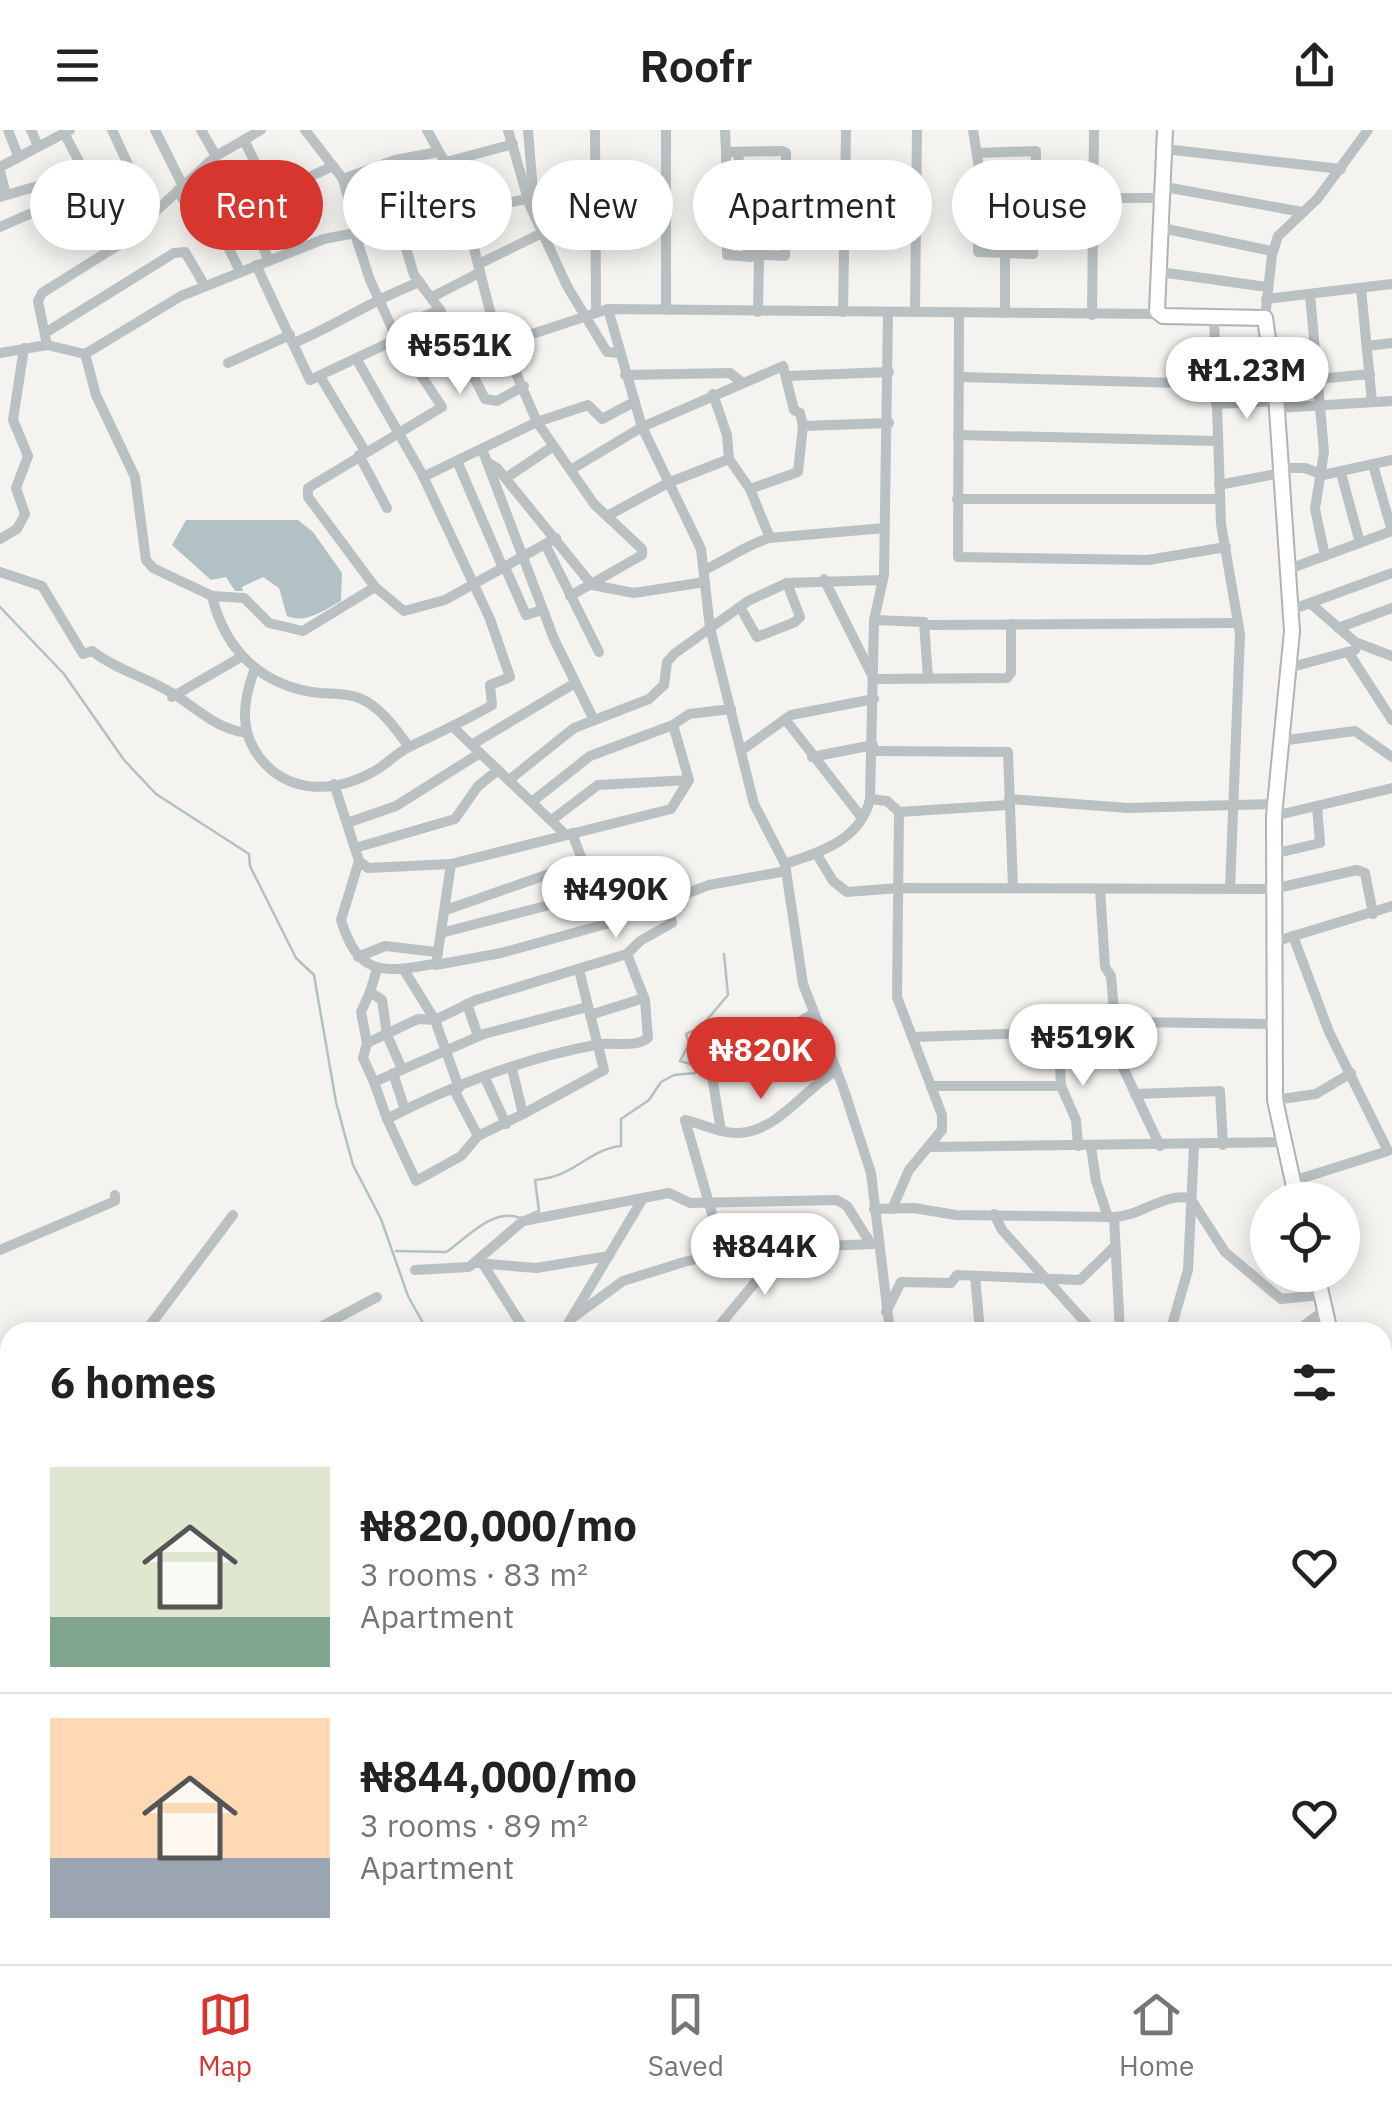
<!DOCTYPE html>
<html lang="en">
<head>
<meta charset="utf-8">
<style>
	:root { --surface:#fff; --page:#f2f2f2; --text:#222; --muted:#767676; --line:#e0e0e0; --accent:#d6362e }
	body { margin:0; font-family:"IBM Plex Sans",sans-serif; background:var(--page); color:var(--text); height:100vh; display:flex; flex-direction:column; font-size:38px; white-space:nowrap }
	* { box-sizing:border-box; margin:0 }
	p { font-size:32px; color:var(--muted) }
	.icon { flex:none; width:55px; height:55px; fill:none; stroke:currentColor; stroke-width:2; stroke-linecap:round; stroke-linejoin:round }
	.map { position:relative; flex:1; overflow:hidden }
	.details { position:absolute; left:0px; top:1192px; width:1392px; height:642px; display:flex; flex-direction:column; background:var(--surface); border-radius:30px 30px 0 0; box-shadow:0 5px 25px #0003 }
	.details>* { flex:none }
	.guide { position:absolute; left:30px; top:30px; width:1332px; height:90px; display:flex; gap:20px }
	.fabs { position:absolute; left:1250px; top:1052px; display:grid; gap:20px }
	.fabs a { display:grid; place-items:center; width:110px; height:110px; border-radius:50%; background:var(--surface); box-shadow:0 5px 25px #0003; font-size:50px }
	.price { position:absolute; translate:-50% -85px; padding:0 22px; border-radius:35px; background:#fff; color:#222; font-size:32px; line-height:65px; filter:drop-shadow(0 2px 5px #0008) }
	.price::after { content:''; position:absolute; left:50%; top:60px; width:30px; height:22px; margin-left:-15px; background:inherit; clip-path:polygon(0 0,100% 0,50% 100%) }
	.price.on { background:var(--accent); color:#fff }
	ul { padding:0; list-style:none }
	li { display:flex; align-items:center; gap:30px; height:250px; padding:0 50px }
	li+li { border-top:2px solid var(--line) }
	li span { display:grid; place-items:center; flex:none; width:280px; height:200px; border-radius:0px; color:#555 }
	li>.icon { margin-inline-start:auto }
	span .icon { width:120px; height:120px; fill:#fffc; stroke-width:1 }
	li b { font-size:42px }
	h2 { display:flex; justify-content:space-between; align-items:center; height:120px; padding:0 50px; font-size:42px }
	.chip { padding:0 35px; border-radius:45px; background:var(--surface); box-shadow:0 5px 25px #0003; font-size:35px; line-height:90px }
	.chip.on { background:var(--accent); color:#fff }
	header { display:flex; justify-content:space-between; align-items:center; height:130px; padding:0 50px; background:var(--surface); font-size:45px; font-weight:600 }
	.menu { display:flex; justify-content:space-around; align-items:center; height:140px; border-top:2px solid var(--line); background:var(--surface); font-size:28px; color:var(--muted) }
	.menu a { display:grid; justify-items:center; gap:5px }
	.menu .on { color:var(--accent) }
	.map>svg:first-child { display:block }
	.water { fill:#b2c1c3 }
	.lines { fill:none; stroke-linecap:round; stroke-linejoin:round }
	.stream { stroke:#b2c1c3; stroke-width:2.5 }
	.secondary-casing { stroke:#adb4b7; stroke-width:18 }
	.street { stroke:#bbc0c2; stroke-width:10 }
	.secondary { stroke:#fff; stroke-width:14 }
</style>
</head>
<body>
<header><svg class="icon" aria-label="menu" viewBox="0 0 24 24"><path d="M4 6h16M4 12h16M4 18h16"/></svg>Roofr<svg class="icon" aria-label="share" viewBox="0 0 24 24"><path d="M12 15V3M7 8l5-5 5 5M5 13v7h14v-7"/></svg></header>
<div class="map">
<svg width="1392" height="1834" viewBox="0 0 1392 1834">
	<rect width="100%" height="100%" fill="#f4f3f0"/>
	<path class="water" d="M186,390h112l15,12 29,41 -1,28c-17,9 -35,23 -54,15l-8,-28 -16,-11 -21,10 1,4h-8l-9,-14 -15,3 -39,-35z"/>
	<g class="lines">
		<g class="stream">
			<path d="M0,477l64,67 60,86 32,34 93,60 1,12 46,92 18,17 22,127 17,63 28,54 27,77 20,36"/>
			<path d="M527,1086l12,-5 -4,-31c41,-3 51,-30 86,-34v-27l28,-19 12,-18 13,-7 21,-2 2,-7 -17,-5 9,-17 -3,-10 14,-6 28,-33 -4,-41"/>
			<path d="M396,1121l50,1c19,-12 46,-45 74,-34"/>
			<path d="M727,1825l3,9"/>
		</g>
		<defs>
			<g id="secondary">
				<path d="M1165,0l-8,181 6,5 102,2 11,77 16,236 -18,185 1,284 22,100"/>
				<path d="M1317,1145l13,57"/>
				<path d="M1382,1416l10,39"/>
			</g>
		</defs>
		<use href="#secondary" class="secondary-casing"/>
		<g class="street">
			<path d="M8,0l10,26"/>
			<path d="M31,0l7,16"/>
			<path d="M112,0l27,58 17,20"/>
			<path d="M155,0l27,54"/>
			<path d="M201,0l15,26"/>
			<path d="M305,0l38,49 14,51"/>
			<path d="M427,0l31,56 33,129 46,107 57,82 48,45v6l-72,41"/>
			<path d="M508,0l22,76 37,80 40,66 12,1"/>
			<path d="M595,0l1,180"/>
			<path d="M666,0v180"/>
			<path d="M725,0l1,22 56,-1 4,2 -1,103 -37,-2 -10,-102"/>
			<path d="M973,0l6,38 -1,84 55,2 3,-103 -58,2"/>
			<path d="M64,3l40,76"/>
			<path d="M244,10l54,109"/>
			<path d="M1165,19l176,20"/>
			<path d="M726,22l1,103 24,2"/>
			<path d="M209,32l29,48"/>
			<path d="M446,32l67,-18"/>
			<path d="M0,37l70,-37"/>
			<path d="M0,41l6,24"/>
			<path d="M343,49l52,-19 43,-8"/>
			<path d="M1165,57l137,25"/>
			<path d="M178,60l18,34 7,2 130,-60"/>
			<path d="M0,67l41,-12 14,18"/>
			<path d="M1094,68h70"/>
			<path d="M243,77l26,53"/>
			<path d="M353,83l54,-23 4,-14 -5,-18"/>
			<path d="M215,91l25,50"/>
			<path d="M398,92l16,53 26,35 45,89 12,2 27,-15"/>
			<path d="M0,97l91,-40"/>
			<path d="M1162,98l110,23"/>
			<path d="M354,101l16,49 27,59 45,68 -134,81v9l67,90 29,24 41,-11 111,-62"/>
			<path d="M116,115l-16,-32 39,-25"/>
			<path d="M1005,124v59"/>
			<path d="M481,133l61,-30"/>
			<path d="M256,135l54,115 87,-41"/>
			<path d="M1160,142l107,15"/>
			<path d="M1361,158l11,114"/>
			<path d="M1310,164l14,158 -9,57 10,47"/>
			<path d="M432,167l47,-24"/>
			<path d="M1266,169l126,-15"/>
			<path d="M608,179l34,118 59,122 9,79 44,176 31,60 18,120 40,103 28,86 19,159"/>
			<path d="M758,182l1,-54"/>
			<path d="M843,182l3,-182"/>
			<path d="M915,182l2,-182"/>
			<path d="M959,183l-1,244 190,3 78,-13"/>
			<path d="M1092,185l2,-185"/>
			<path d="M1214,186l7,208 19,110 -10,255"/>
			<path d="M1265,188l7,-63 6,-19 40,-38 50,-68"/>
			<path d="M392,199l48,-19"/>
			<path d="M45,203l129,-80 11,-1 20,34"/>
			<path d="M294,213c44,-19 82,-45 126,-61"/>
			<path d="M502,214l106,-35 551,5"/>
			<path d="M47,215l-9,-44 4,-8 78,-49 96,-88 45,-26"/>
			<path d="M1367,216l25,-3"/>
			<path d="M0,223l47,-8 38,9 96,-58 143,-57 203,-40 6,-7 -5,-62"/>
			<path d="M85,224l11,41 39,82 11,83 7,8 59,28 32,2 25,25 34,8 72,-44"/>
			<path d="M228,233l62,-28"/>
			<path d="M625,245l105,-2 10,8"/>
			<path d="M787,246l102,-4"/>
			<path d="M959,247l257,7"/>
			<path d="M321,248l44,73"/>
			<path d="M1317,249l53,-5"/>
			<path d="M713,264l14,41 2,24 21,30 20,49"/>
			<path d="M1216,274l61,-3"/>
			<path d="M1277,278l115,-7"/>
			<path d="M958,305l259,6"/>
			<path d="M482,319l72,190 40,81"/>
			<path d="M359,325l28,53"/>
			<path d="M457,331l46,107"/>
			<path d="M487,332l10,6 95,117 42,8 71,-11"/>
			<path d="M1280,338h25l18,7 69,-15"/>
			<path d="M572,339l70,-42 141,-61 11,44 6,3 3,13"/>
			<path d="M1341,343l19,70"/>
			<path d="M423,347l114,-55 51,-17 14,14 32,-17"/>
			<path d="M506,348l46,-31"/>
			<path d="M1219,355l62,-12"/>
			<path d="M750,359l48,-17 5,-46 86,-3"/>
			<path d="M957,369h263"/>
			<path d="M607,386l61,-33 61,-24"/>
			<path d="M0,409l17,-10 8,-15 -9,-26 12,-32 -15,-36 11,-72"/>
			<path d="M545,414l54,108"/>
			<path d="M505,437l21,48 16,-5"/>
			<path d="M1289,439l103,-38 -19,-66"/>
			<path d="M704,440c23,-10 43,-26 66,-32l115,-10"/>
			<path d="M0,442l42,14 41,68 9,-3c22,17 47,24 71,37 30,15 48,40 84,45"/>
			<path d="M824,449l50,100 133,-1 4,-5v-49"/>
			<path d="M212,466c13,55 51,91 108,97 13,1 26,0 39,5 21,8 37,31 50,49"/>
			<path d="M1310,473l45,39 37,14"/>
			<path d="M740,477l17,30 38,-15 5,-5 -13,-34"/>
			<path d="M1291,480l101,-37"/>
			<path d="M874,490l50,2 4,56"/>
			<path d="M926,495l312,-2"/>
			<path d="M1338,498l54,-20"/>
			<path d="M1348,522l44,68"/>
			<path d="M1288,538l67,-18"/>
			<path d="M254,541c-11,30 -15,60 6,87 30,38 78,35 118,11 11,-7 20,-17 31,-22 29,-14 56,-26 83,-42l-2,-20 20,-8 -20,-58 -68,-145 -65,-114"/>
			<path d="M172,567l69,-40"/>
			<path d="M785,589l77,99"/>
			<path d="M454,598l111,106"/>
			<path d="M1280,611l75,-10 37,26"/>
			<path d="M473,614l102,-61"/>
			<path d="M742,620l49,-35 83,-16"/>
			<path d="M872,621l136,1 5,136"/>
			<path d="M812,627l61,-12"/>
			<path d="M509,650l65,-52 75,-29 15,-14 3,-23 7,-8 74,-53 39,-18 95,-3"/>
			<path d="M334,654l25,77 9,7 83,-4 220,-55 18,-29 -16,-55"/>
			<path d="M870,669l17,2 12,11 -2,185 45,118v15l-33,40 -17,39"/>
			<path d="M1009,669l119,9 147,-4"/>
			<path d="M533,671l57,-45 83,-31 16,-11 42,-5"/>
			<path d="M899,682l109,-7"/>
			<path d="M1274,686l118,-28"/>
			<path d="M553,689l45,-34 91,-5"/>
			<path d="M347,693l49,-17 84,-53"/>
			<path d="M572,703l34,91"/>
			<path d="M355,718l100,-29 23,-33 19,-15"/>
			<path d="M816,723l17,28 14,11 52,-4 374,1 84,-19 8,3 8,41"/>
			<path d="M1273,724l47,-11 -3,-37"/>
			<path d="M359,731l-18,59c17,56 42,53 93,44"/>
			<path d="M451,734l-15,101 65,-12 105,-29 103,-39 77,-14"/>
			<path d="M785,734c35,-12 76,-24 85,-65l4,-179 10,-45 4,-263"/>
			<path d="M1100,759l5,78 6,9 4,47"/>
			<path d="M446,780l137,-48"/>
			<path d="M441,803l120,-31 31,-16"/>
			<path d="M1274,812l118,-36"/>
			<path d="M358,827l27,-11 51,6"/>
			<path d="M377,839l-7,23 12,8 5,35 15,34"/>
			<path d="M404,840l31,50 24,68"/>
			<path d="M370,862l-9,20 6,31 51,-24 17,1 41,-20 151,-46 13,-13 32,-18 -5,-22"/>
			<path d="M467,874l11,32"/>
			<path d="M587,877l-103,27 -110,48 13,37c63,-33 138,-61 208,-74 18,-4 38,4 53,-7l-3,-38 -18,-46"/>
			<path d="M590,885l54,-17"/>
			<path d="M1058,901l3,55 15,34 2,26"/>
			<path d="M1091,901l27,26 42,89"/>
			<path d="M912,907l179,-6 41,-9 142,2"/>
			<path d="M367,913l-4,15 11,24"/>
			<path d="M393,943l12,37"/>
			<path d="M485,948l21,46"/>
			<path d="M931,956h130"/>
			<path d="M454,960l24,46"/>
			<path d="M1135,964l85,-3 3,54"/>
			<path d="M1275,970l41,-6 35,-21"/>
			<path d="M523,984l81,-44 -25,-100"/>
			<path d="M387,989l29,62 45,-25 17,-20 45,-22 -11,-45"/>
			<path d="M721,1001l-9,-55 102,-63"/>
			<path d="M932,1017l351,-5"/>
			<path d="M1091,1017l5,34 12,36"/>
			<path d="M1293,1051l95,-30 -59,-119 -36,-96"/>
			<path d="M874,1079l40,-1 42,7 158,2c28,-1 48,-24 76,-19l35,54 56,47 41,-4"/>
			<path d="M994,1084l8,16 92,102"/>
			<path d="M1114,1087l6,115"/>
			<path d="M0,1120l115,-49v-6"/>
			<path d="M727,1121l-8,-13 -34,-118c18,4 34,13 53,13 40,-1 68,-46 99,-63"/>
			<path d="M476,1133l60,5 73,-12"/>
			<path d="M483,1134l43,68"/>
			<path d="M415,1140l54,-3 54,-46 146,-28 21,10 147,-3 10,6 24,38"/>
			<path d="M975,1146l5,55 86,1"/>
			<path d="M886,1182l15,-30 50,1 6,-8 123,5 35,-34"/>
			<path d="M571,1189l52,-38 61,-19 79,-19 39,4 70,-3"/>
			<path d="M145,1202l88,-117"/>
			<path d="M311,1202l66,-35"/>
			<path d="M563,1202l79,-132"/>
			<path d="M714,1202l58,-70 29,-14"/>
			<path d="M1170,1202l18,-62 6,-124"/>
			<path d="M1295,1202l30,-22"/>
			<path d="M1382,1258l10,-2"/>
			<path d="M0,1292l10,-1"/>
			<path d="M0,1347l10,7"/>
			<path d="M1382,1369l10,-6"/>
			<path d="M0,1391l10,-11"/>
			<path d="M1382,1465l10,-3"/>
			<path d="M1382,1504l10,-2"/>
			<path d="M0,1556l10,-4"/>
			<path d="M1382,1695l10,-4"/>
			<path d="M0,1727l10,-2"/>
			<path d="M1382,1751l10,-3"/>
			<path d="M148,1825l3,9"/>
			<path d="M1082,1825l4,9"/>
			<path d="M1264,1825h6"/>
			<path d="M304,1834l9,-9"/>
			<path d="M1026,1834l24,-9"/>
			<path d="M1292,1834l3,-9"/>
			<path d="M1356,1834l2,-9"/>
		</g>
		<use href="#secondary" class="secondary"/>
	</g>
</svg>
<div class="fabs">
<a><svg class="icon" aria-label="locate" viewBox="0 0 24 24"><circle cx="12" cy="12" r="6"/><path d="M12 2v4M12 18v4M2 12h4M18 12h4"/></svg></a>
</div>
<b class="price" style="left:460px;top:267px">₦551K</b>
<b class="price" style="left:1247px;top:292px">₦1.23M</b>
<b class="price" style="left:616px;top:811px">₦490K</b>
<b class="price" style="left:1083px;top:959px">₦519K</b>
<b class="price on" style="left:761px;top:972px">₦820K</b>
<b class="price" style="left:765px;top:1168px">₦844K</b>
<div class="guide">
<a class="chip">Buy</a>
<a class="chip on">Rent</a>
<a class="chip">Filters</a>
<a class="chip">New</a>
<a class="chip">Apartment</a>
<a class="chip">House</a>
</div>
<section class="details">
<h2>6 homes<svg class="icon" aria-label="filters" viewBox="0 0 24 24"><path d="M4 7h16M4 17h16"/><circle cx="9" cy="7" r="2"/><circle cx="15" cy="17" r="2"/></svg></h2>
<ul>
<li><span style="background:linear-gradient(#dfe7d0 75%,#7fa58c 0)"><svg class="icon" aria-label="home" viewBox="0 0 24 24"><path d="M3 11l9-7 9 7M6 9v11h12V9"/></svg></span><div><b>₦820,000/mo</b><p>3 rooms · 83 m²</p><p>Apartment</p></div><svg class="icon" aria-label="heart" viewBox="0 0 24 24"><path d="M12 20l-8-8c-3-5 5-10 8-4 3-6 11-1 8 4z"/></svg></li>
<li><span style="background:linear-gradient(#ffd9b3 70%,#9aa5b1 0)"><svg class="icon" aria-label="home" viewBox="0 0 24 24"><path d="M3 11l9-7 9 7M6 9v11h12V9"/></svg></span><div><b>₦844,000/mo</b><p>3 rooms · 89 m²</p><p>Apartment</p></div><svg class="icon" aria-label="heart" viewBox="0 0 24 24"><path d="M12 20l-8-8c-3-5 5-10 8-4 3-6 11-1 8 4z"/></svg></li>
</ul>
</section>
</div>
<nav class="menu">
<a class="on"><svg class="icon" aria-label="map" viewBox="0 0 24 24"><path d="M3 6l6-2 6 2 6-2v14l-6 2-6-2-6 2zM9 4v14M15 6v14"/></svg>Map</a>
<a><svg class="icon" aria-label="saved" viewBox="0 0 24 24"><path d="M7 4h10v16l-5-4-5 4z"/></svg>Saved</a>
<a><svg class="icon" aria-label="home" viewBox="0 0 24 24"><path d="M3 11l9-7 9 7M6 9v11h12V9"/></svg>Home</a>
</nav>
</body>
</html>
